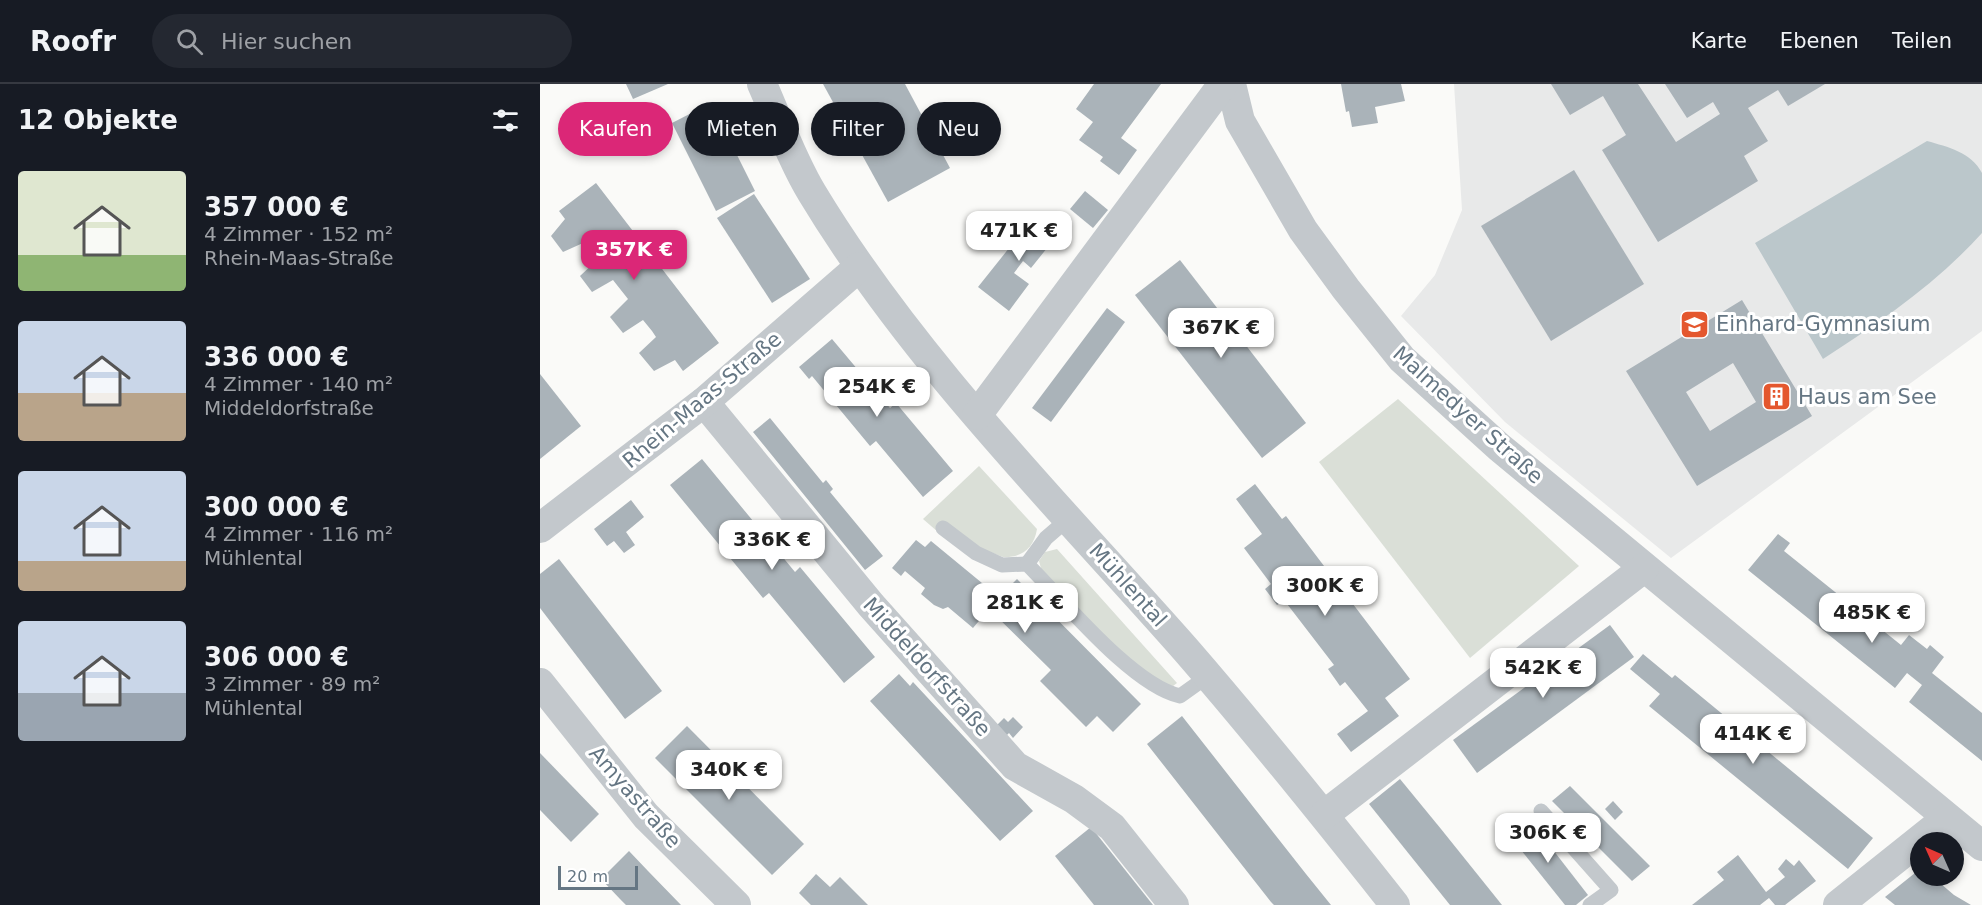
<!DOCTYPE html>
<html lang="de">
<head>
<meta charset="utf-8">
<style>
	:root { --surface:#171b24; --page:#242831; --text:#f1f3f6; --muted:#9ea1a6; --line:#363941; --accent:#db2777 }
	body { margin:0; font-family:"DejaVu Sans",sans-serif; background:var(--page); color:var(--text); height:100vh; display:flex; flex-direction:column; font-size:22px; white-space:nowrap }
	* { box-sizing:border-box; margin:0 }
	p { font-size:20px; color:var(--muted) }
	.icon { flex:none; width:33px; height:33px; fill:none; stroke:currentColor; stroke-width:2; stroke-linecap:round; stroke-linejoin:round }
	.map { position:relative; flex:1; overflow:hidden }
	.sheet { display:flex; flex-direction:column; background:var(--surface); width:540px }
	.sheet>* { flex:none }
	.guide { position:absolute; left:18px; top:18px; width:570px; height:54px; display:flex; gap:12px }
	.needle { width:39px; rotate:315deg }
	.buttons { position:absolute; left:1370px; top:748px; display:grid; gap:12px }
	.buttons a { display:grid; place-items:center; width:54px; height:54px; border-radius:50%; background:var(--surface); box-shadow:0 3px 9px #0003; font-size:30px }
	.scale { position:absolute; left:18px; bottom:15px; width:80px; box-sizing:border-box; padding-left:6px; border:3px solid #657683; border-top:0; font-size:16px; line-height:21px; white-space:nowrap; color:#657683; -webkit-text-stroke:4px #fff; paint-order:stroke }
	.price { position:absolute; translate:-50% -51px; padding:0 14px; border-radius:12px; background:#fff; color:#222; font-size:20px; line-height:39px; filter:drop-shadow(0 2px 3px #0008) }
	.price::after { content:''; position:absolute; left:50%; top:36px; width:18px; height:14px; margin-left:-9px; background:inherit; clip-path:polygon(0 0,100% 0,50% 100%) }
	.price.active { background:var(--accent); color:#fff }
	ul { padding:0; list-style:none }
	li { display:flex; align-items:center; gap:18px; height:150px; padding:0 18px }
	li span { display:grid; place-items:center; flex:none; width:168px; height:120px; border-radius:6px; color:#555 }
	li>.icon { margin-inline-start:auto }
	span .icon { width:72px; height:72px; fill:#fffc; stroke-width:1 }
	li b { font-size:26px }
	h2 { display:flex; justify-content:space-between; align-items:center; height:72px; padding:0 18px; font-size:26px }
	.tag { padding:0 21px; border-radius:27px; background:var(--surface); box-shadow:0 3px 9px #0003; font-size:21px; line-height:54px }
	.tag.active { background:var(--accent); color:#fff }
	header { display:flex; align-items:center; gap:36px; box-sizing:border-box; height:84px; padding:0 30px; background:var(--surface); border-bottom:2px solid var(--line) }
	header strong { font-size:28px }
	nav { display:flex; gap:33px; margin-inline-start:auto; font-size:21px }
	.search { width:420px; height:54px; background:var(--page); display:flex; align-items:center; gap:15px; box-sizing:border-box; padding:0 21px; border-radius:33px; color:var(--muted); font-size:22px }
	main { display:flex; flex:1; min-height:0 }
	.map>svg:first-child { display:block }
	.built { fill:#e8e9e9 }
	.green { fill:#dadfd7 }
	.water { fill:#bbc7cb }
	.building { fill:#aab3b9; fill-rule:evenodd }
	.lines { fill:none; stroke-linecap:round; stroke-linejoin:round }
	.service { stroke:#c3c8cc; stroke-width:15 }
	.minor { stroke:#c3c8cc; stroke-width:30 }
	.labels { text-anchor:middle; stroke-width:6; stroke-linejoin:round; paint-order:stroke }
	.poi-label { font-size:21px; fill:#657683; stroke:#fff; text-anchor:start }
	.street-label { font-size:21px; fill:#657683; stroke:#fff }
</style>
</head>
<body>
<header>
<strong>Roofr</strong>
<div class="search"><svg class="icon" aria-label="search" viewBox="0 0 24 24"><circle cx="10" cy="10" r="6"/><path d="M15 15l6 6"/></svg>Hier suchen</div>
<nav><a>Karte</a><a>Ebenen</a><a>Teilen</a></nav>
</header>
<main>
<section class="sheet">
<h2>12 Objekte<svg class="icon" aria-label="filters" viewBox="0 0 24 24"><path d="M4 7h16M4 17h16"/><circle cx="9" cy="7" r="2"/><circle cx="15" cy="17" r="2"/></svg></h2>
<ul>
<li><span style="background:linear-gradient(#dfe7d0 70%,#8fb573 0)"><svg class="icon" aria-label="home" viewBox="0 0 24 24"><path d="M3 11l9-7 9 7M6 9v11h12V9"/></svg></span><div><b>357 000 €</b><p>4 Zimmer · 152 m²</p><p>Rhein-Maas-Straße</p></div></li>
<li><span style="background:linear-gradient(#c9d6e8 60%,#b9a48a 0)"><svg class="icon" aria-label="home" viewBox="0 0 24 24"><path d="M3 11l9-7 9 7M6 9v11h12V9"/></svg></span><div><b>336 000 €</b><p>4 Zimmer · 140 m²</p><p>Middeldorfstraße</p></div></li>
<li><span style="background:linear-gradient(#c9d6e8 75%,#b9a48a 0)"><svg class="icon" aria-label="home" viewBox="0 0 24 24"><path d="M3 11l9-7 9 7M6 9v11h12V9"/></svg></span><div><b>300 000 €</b><p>4 Zimmer · 116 m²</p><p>Mühlental</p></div></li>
<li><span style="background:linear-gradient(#c9d6e8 60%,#9aa5b1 0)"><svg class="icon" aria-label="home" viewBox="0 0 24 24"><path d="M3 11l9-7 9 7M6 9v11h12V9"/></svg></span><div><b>306 000 €</b><p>3 Zimmer · 89 m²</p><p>Mühlental</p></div></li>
</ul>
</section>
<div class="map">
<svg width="1442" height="821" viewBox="0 0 1442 821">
	<rect width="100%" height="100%" fill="#fafaf8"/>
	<path class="built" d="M914,0h528v247l-311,227 -166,-136 -104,-106 34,-41 27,-65z"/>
	<g class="green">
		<path d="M858,315l181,167 -109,92 -151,-196z"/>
		<path d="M439,382l58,63c-3,18 -14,29 -34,28l-65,-25 -15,-13z"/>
		<path d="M517,465l120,134 -4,3c-39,-9 -101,-84 -131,-114l-3,-11 6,-9z"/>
	</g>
	<path class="water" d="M1387,57c21,6 44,11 55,32v60c-46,51 -102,89 -159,126l-68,-116z"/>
	<g class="building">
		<path d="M86,0h42l-35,15z"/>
		<path d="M283,0h82l45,84 -62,34z"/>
		<path d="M554,0h67l-40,54 16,12 -18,25 -19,-14 3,-4 -24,-17 14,-18 -17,-13z"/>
		<path d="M801,0h60l4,17 -30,6 3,16 -26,4 -3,-16 -3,1z"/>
		<path d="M1011,0h87l38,58 44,-28 -7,-12 -26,16 -22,-34h160l-37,22 -10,-16 -30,18 20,33 -24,15 14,25 -100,61 -56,-92 24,-15 -23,-39 -33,19z"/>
		<path d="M171,19l44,88 -39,20 -44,-88z"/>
		<path d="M1034,86l70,114 -93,57 -70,-115z"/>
		<path d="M56,99l123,160 -36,28 -8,-11 -21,11 -15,-18 17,-16 -4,-6 -9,-11 -20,13 -13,-16 18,-18 -15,-19 -21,12 -12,-16 17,-16 -14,-17 -20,9 -12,-16 14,-17 -6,-8z"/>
		<path d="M545,107l23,19 -15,18 -23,-19z"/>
		<path d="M214,110l56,85 -38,24 -55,-85z"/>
		<path d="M497,129l23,19 -29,36 -8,-7 -9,12 15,11 -20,27 -31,-24z"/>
		<path d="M640,176l126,163 -44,35 -127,-163z"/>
		<path d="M1202,216l70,116 -115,70 -71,-115zM1193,279l23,39 -46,29 -24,-39z"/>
		<path d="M567,224l18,14 -74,100 -19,-14z"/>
		<path d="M292,255l58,69 6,-5 57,68 -30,26 -47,-56 -6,5 -58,-70 -3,3 -10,-12z"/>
		<path d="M0,290l41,52 -41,33z"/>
		<path d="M230,334l53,65 3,-3 7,9 -3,3 53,64 -18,14 -112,-138z"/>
		<path d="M162,375l93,113 5,-5 75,90 -31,26 -75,-90 -6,5 -93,-113z"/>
		<path d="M715,400l27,35 4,-3 124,163 -25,19 14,18 -48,36 -14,-18 31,-23 -23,-29 -5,4 -12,-17 6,-4 -50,-65 -7,5 -12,-16 6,-5 -27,-36 18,-14 -26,-35z"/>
		<path d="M91,416l13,17 -18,15 9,13 -11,8 -10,-12 -7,5 -13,-17z"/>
		<path d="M1238,450l12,9 -6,8 117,94 8,-10 18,14 3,-4 14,12 -12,16 50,40v48l-73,-59 13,-17 -15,-12 -12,15 -147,-118z"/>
		<path d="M376,456l9,7 6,-6 68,56 18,-18 124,125 -28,28 -16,-16 -11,11 -46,-46 11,-11 -62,-61 -16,19 -25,-21 -5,2 -9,-4 -13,-11 4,-6 -20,-17 -4,5 -9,-8z"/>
		<path d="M19,475l103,132 -37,28 -85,-111v-34z"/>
		<path d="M1070,541l24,32 -157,116 -24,-33z"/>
		<path d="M1103,570l29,24 3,-3 198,163 -25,31 -199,-163 11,-12 -30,-25z"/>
		<path d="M359,590l11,12 3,-4 120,129 -33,30 -130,-140z"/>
		<path d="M642,632l124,158 25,31h-57l-3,-3 -124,-158z"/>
		<path d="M473,633l10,10 -10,11 -4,-5 -4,4 -10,-10 9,-9 4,4z"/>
		<path d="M147,642l117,118 -32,31 -117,-117z"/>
		<path d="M0,669l59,61 -28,28 -31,-32z"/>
		<path d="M860,695l41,50 61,76h-52l-41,-51 -40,-50z"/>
		<path d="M1030,702l80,80 -18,15 -80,-80z"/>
		<path d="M1073,717l10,11 -8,8 -10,-11z"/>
		<path d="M989,735l59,76 -12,10h-11l-56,-70z"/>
		<path d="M551,743l62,78h-59l-39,-49z"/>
		<path d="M89,767l19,20 33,34h-55l-6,-6 -19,-20z"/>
		<path d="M1198,771l28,37 19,-15 -7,-8 8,-10 8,7 5,-6 17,21 -31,24h-10l-6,-7 -9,7h-68l32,-25 -7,-8z"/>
		<path d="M1380,785v7h16l-2,2 20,17 17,10h-76l-10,-8z"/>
		<path d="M276,790l14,13 10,-10 28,28h-57l-12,-12z"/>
	</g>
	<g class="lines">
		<g class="service">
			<path d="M403,444l33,25 26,12 25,-1c37,37 105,121 153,132l28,-20"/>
			<path d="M487,480l19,-26 22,-19"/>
			<path d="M1001,727l70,79 -21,15"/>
		</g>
		<g class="minor">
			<path d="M222,0c16,36 30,76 50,109 100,166 246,312 374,457 72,83 141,169 209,255"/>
			<path d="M691,0l9,37 63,109 43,59 56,70 97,88 483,399"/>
			<path d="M164,318l167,203 144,161 59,33 38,28 62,78"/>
			<path d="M437,331l246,-331"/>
			<path d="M0,444l164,-126 155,-135"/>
			<path d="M0,599l106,133 90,89"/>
			<path d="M784,731l320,-247"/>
			<path d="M1298,821l109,-87"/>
		</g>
	</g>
	<defs>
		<symbol id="school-square" viewBox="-11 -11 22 22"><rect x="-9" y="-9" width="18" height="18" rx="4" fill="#e4572e" stroke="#fff"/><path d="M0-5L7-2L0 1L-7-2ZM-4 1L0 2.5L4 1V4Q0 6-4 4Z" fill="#fff"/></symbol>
		<symbol id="building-square" viewBox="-11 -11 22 22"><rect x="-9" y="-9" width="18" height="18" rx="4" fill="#e4572e" stroke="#fff"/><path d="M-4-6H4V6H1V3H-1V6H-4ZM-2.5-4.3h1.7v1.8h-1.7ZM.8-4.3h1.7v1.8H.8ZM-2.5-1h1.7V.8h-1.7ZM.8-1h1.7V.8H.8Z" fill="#fff"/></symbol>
	</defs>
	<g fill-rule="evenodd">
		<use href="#school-square" x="1138" y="224" width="33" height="33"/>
		<use href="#building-square" x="1220" y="296" width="33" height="33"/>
	</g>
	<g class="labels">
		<g class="poi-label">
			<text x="1176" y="247">Einhard-Gymnasium</text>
			<text x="1258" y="320">Haus am See</text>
		</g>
		<g class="street-label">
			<text transform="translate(162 316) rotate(-40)" y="7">Rhein-Maas-Straße</text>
			<text transform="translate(928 331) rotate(42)" y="7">Malmedyer Straße</text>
			<text transform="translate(588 501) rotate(48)" y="7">Mühlental</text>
			<text transform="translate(387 583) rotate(48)" y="7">Middeldorfstraße</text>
			<text transform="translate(95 713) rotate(49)" y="7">Amyastraße</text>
		</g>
	</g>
</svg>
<div class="buttons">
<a><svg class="needle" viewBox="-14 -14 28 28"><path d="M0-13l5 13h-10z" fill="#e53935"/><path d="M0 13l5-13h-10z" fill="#9ea1a6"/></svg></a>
</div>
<div class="scale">20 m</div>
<b class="price" style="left:479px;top:178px">471K €</b>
<b class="price active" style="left:94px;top:197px">357K €</b>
<b class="price" style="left:681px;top:275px">367K €</b>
<b class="price" style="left:337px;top:334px">254K €</b>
<b class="price" style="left:232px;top:487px">336K €</b>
<b class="price" style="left:785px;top:533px">300K €</b>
<b class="price" style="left:485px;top:550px">281K €</b>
<b class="price" style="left:1332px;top:560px">485K €</b>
<b class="price" style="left:1003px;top:615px">542K €</b>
<b class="price" style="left:1213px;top:681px">414K €</b>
<b class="price" style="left:189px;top:717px">340K €</b>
<b class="price" style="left:1008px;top:780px">306K €</b>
<div class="guide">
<a class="tag active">Kaufen</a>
<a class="tag">Mieten</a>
<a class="tag">Filter</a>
<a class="tag">Neu</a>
</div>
</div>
</main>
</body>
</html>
